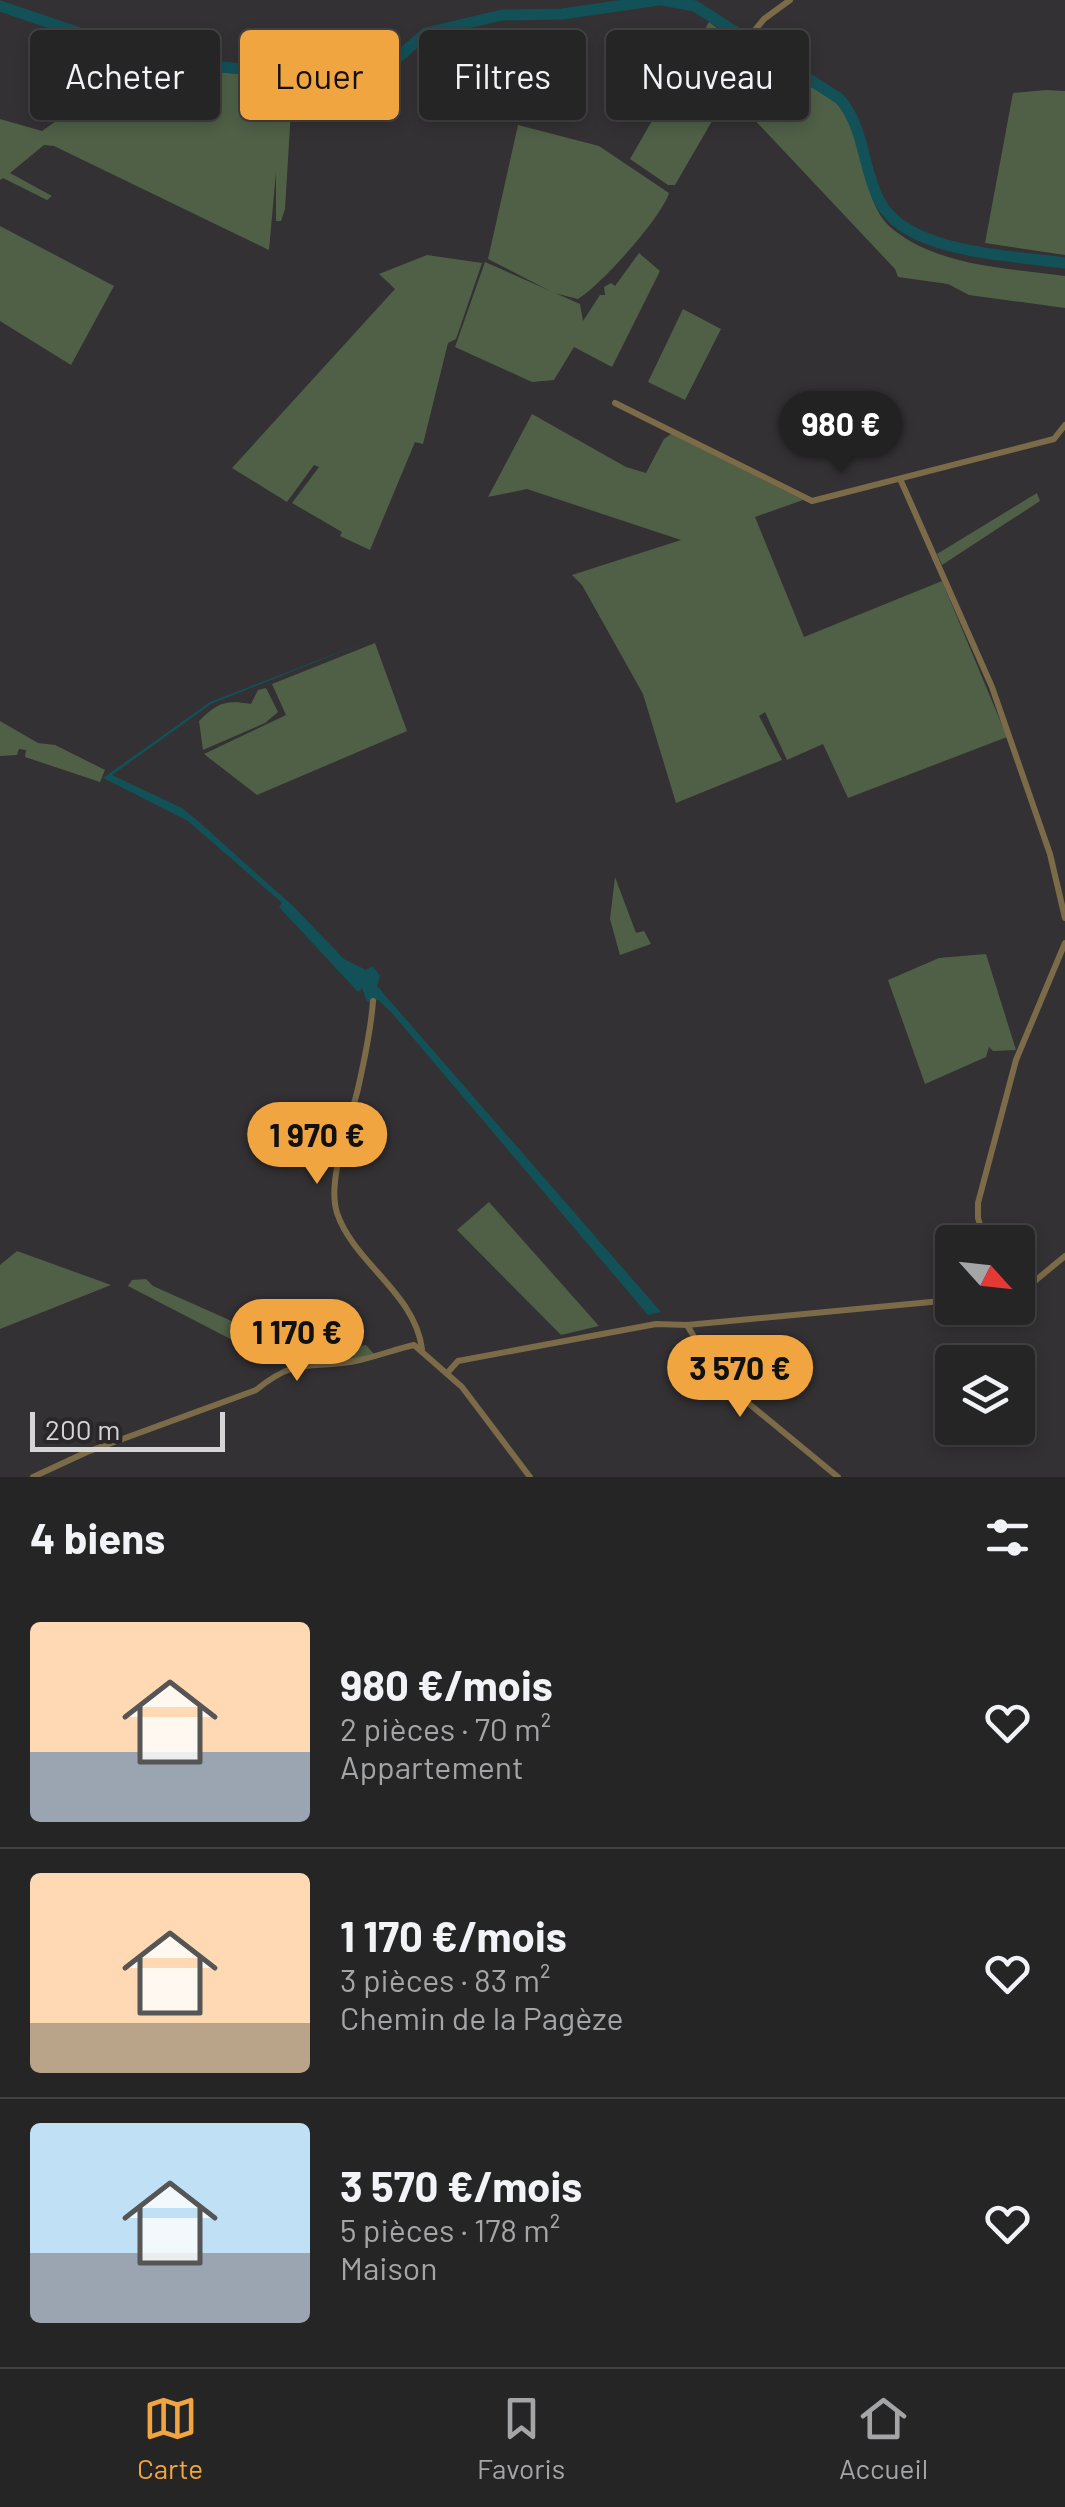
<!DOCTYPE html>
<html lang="fr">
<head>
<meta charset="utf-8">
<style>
	:root { --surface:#262526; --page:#2e2d2e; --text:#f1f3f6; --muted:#a4a5a7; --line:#424243; --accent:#f1a540 }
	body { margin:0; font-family:Barlow,sans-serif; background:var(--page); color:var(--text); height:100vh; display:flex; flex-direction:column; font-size:38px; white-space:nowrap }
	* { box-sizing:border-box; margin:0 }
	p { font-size:32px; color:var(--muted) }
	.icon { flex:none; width:55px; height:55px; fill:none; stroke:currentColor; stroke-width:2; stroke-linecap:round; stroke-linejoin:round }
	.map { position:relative; height:1477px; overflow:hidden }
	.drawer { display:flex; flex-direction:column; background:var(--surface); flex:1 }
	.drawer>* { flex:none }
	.banner { position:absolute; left:30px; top:30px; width:1005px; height:90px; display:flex; gap:20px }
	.needle { width:65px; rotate:117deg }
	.controls { position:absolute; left:935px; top:1225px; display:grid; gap:20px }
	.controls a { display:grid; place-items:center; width:100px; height:100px; border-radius:10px; background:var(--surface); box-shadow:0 5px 15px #0003,0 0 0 2px var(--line); font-size:50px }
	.scale { position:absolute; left:30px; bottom:25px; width:195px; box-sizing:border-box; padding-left:10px; border:5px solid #d6d5d6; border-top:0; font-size:28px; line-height:35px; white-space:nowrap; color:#d6d5d6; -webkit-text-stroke:8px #292729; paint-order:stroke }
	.price { position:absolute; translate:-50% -85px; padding:0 22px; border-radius:35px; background:var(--accent); color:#111; font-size:32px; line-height:65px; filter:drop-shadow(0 2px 5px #0008) }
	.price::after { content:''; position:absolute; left:50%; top:60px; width:30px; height:22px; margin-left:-15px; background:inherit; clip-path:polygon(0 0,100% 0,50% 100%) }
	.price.on { background:#222; color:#fff }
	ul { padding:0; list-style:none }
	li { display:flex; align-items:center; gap:30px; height:250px; padding:0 30px }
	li+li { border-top:2px solid var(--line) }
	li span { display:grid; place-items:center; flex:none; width:280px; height:200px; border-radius:10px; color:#555 }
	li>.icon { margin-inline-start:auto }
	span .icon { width:120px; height:120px; fill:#fffc; stroke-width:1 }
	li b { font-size:42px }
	h2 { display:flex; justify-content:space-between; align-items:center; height:120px; padding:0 30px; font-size:42px }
	.chip { padding:0 35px; border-radius:10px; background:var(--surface); box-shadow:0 5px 15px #0003,0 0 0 2px var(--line); font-size:35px; line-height:90px }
	.chip.on { background:var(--accent); color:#111 }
	.menu { display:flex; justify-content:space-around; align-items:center; height:140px; border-top:2px solid var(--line); background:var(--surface); font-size:28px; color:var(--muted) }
	.menu a { display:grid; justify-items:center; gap:5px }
	.menu .on { color:var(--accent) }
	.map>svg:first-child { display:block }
	.green { fill:#4f6047 }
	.water { fill:#135158 }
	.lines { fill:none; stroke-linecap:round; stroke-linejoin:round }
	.river { stroke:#135158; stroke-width:11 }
	.street { stroke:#7b6b48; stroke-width:6 }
</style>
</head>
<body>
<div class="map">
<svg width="1065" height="1477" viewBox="0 0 1065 1477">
	<rect width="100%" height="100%" fill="#333133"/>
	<g class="green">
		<path d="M709,22l32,24 -11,44 -55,95h-7l-38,-26z"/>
		<path d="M91,41l62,22 85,11 88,20 23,-3 -19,7 -38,-4 -7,115 -4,12h-5v-49l-7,78 -215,-104 -10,-1 -34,28 42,23 -5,4 -44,-22 -3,2v-61l42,12 84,-60 3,-9z"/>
		<path d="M743,61c30,6 100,34 111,64 13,34 9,82 41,106 47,36 114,37 170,45v32l-96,-13 -21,-11 -50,-7 -3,-8 -163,-173z"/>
		<path d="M1046,90l19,1v164l-80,-12 28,-150z"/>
		<path d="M518,125l81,21 70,47c-8,25 -67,91 -91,106l-24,-6 -66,-34z"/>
		<path d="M0,226l114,60 -43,79 -71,-44z"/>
		<path d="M639,253l21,18 -48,96 -38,-20 -20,33 -22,2 -77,-35 30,-85 95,42 3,17 17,-26h5l-1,-8 7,-4 4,3z"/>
		<path d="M427,255l55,8 -26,76 -8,4 -25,101 -8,-2 -45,108 -30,-14 2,-4 -50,-29 27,-36 -5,-2 -27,37 -55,-34 163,-179 -16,-15z"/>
		<path d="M683,309l38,20 -36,71 -37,-18z"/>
		<path d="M532,414l94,53 20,6 18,-34 7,-5 132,66 -48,17 49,120 138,-56 65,156 -159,61 -25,-54 -36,16 -22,-48 -6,4 23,44 -106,43 -33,-109 -61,-109 -10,-10 109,-35 -154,-51 -39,8z"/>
		<path d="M1037,493l3,8 -98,64 -5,-11z"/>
		<path d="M375,643l32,88 -150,64 -53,-41 82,-39 -14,-31z"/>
		<path d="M266,688l12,24 -13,11 -62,27 -4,-29c19,-19 27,-21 52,-17l7,-14z"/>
		<path d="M0,721l38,22 17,2 50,25 -5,12 -75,-25 1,-7 -7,-1 -2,6 -17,1z"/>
		<path d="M615,877l21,56 8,-2 7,13 -31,11 -10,-36z"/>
		<path d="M986,954l30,96 -23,1 -4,-4 -3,10 -61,27 -37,-104 51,-22z"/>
		<path d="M489,1202l110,124 -38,9 -104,-105z"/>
		<path d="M17,1251l94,34 -111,44v-64z"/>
		<path d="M146,1279l7,7 92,41 23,21 49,5 49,-8 8,9 -21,6 -80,1 -145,-75 4,-6z"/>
	</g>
	<path class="water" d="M373,639l-162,65 -99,71 70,33 16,13 96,86 50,52 22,11 7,-4 7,10 -3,10 284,326 -13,3 -257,-303 -13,-12 -11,2 -5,-14 -4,4 -79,-85 3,-4 -94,-82 -85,-43 107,-76z"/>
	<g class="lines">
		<g class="river">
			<path d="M662,0l33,6 145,93c25,30 22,68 39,101 26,54 133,55 186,63"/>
			<path d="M0,6l165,56 78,7 78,19 36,-3 30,-18 39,-34 76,-18 60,-1 97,-14"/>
		</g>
		<g class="street">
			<path d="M743,45l21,-26 26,-19"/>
			<path d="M615,403l197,98 242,-62 11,-14"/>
			<path d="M901,481l91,206 58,167 15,64"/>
			<path d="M373,1001c-2,27 -8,56 -14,83 -7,35 -33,94 -22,129 17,50 78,80 85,136"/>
			<path d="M985,1242l-7,-24v-15l38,-143 49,-117"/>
			<path d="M1018,1295l47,-39"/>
			<path d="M687,1325l32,54 119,98"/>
			<path d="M449,1371l9,-10 198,-37 31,1 265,-25"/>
			<path d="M33,1477l54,-25 169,-62c44,-36 56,-19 104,-30 18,-4 36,-11 54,-15l48,42 68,90"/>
		</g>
	</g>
</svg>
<div class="controls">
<a><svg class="needle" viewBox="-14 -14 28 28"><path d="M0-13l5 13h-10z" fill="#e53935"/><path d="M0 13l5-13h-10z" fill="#a4a5a7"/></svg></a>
<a><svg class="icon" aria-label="layers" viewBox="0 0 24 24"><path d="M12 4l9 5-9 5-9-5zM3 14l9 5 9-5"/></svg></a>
</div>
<div class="scale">200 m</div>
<b class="price on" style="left:841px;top:476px">980 €</b>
<b class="price" style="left:317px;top:1187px">1 970 €</b>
<b class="price" style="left:297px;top:1384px">1 170 €</b>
<b class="price" style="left:740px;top:1420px">3 570 €</b>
<div class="banner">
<a class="chip">Acheter</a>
<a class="chip on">Louer</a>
<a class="chip">Filtres</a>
<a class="chip">Nouveau</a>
</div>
</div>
<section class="drawer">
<h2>4 biens<svg class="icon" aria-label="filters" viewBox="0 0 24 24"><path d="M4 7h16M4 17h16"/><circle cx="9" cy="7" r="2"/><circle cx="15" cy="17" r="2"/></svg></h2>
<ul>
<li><span style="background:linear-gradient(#ffd9b3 65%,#9aa5b1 0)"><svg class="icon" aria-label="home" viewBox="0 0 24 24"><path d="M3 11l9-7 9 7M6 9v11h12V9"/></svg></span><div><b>980 €/mois</b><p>2 pièces · 70 m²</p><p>Appartement</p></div><svg class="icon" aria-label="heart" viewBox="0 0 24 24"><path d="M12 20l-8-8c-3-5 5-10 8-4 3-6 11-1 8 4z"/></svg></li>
<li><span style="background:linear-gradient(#ffd9b3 75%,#b9a48a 0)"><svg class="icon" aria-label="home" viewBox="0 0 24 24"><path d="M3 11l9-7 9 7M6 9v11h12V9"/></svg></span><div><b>1 170 €/mois</b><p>3 pièces · 83 m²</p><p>Chemin de la Pagèze</p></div><svg class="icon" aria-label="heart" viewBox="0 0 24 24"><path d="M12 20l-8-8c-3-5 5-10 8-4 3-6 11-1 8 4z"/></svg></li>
<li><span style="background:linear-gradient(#bfe0f5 65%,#9aa5b1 0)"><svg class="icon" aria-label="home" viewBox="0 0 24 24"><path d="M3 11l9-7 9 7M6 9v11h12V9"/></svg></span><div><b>3 570 €/mois</b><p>5 pièces · 178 m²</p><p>Maison</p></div><svg class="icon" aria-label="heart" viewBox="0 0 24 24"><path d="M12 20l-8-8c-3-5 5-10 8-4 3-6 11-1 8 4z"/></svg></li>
</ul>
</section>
<nav class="menu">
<a class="on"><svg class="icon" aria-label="map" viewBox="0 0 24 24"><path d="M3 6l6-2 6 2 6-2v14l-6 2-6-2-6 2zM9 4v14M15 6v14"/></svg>Carte</a>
<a><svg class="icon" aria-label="saved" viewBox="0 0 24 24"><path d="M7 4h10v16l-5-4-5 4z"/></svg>Favoris</a>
<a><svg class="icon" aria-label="home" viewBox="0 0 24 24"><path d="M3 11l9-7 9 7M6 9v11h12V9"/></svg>Accueil</a>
</nav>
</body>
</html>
